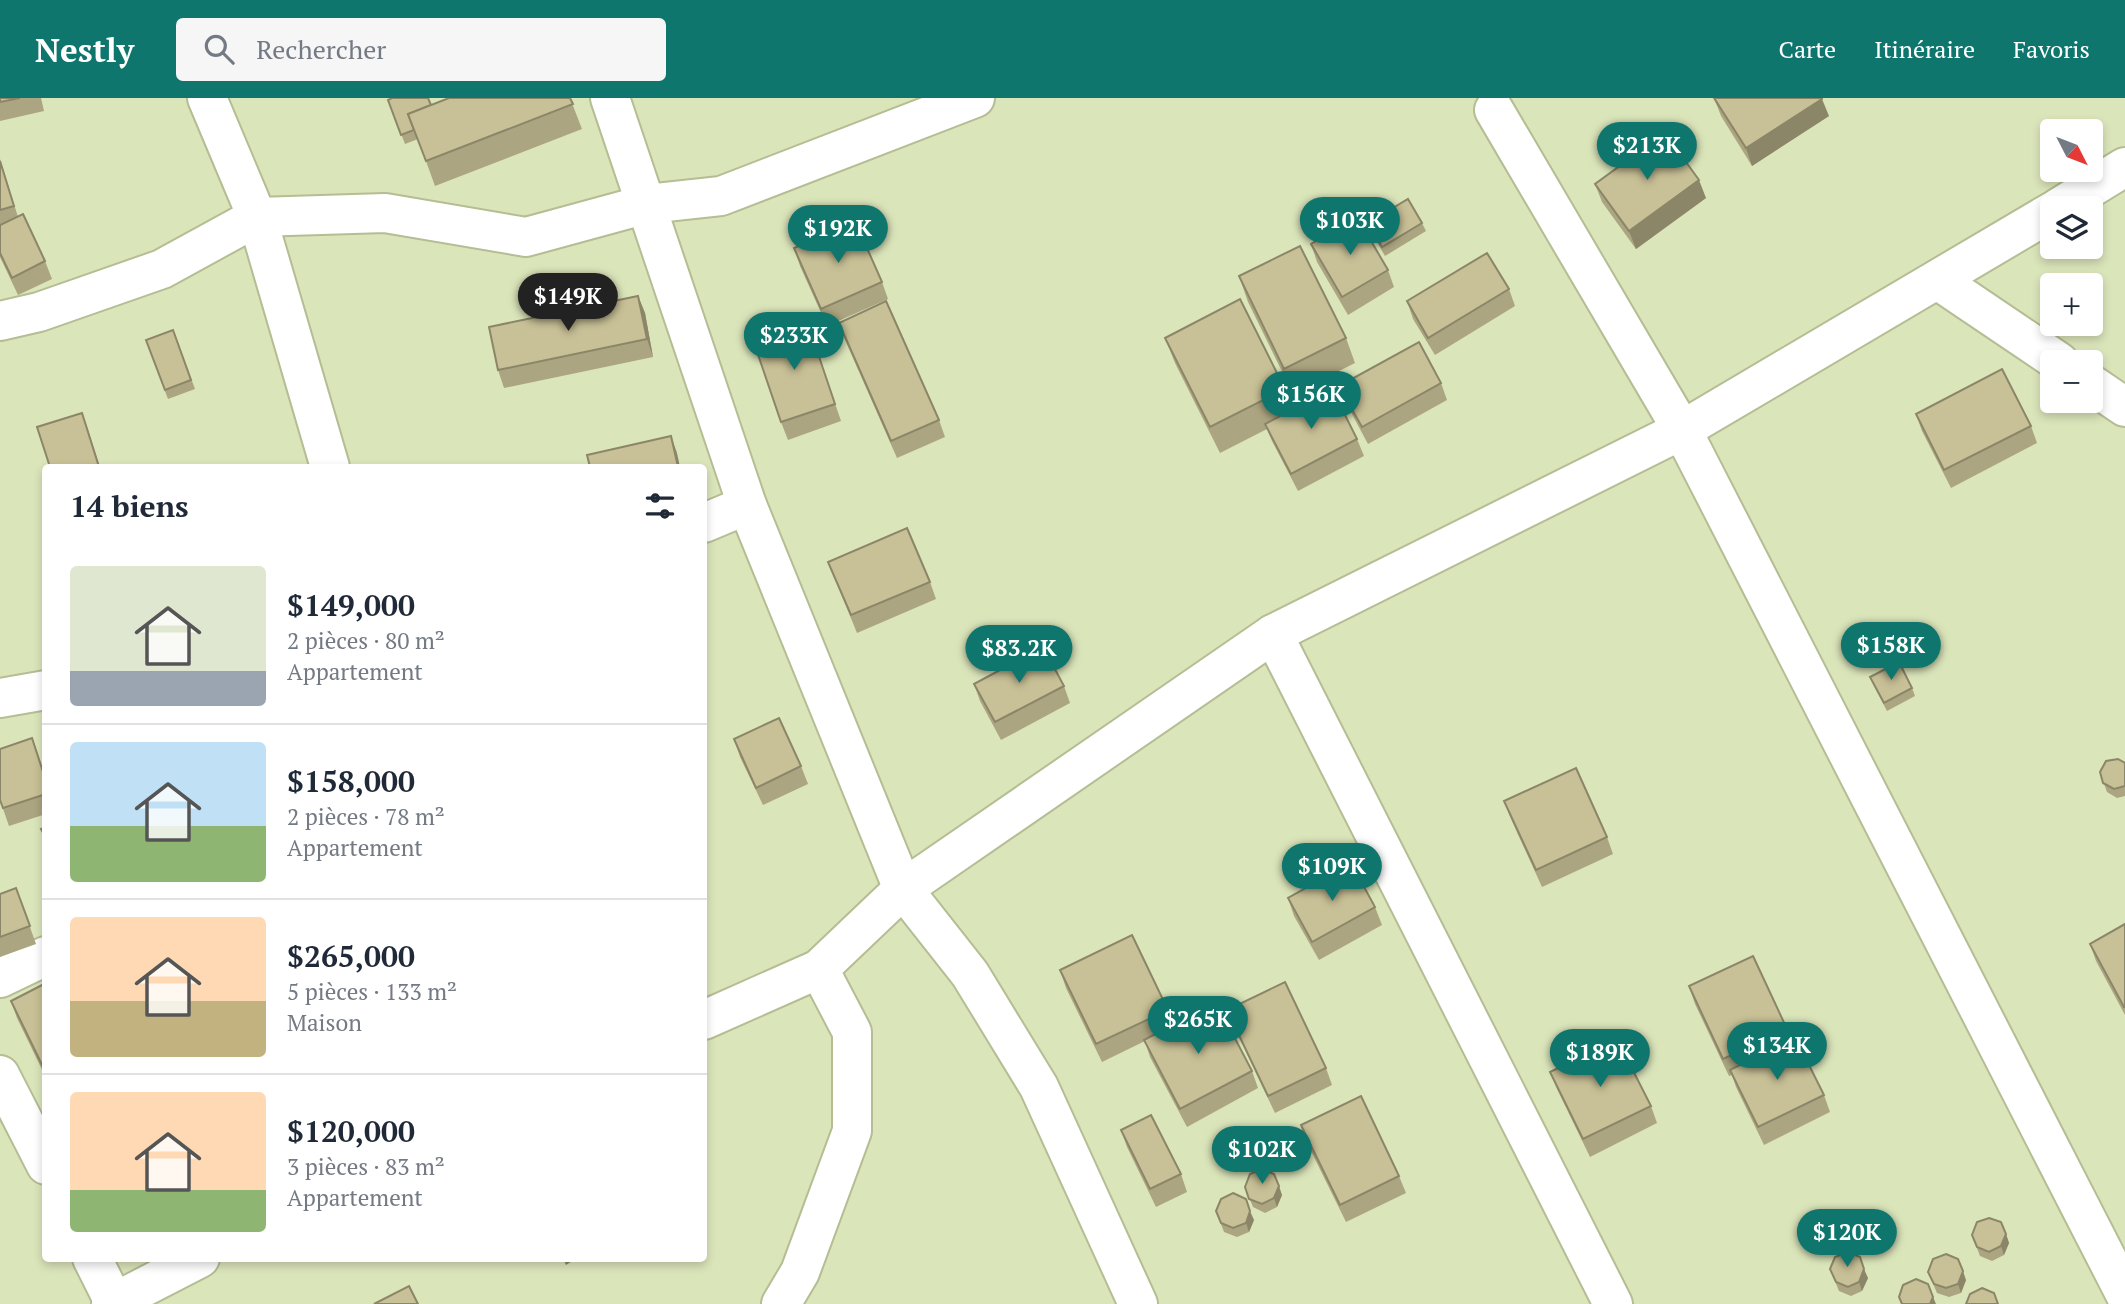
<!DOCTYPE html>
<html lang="fr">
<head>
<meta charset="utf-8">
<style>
	:root { --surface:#fff; --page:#f6f6f7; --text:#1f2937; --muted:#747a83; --line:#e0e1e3; --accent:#0f766e }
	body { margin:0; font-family:"PT Serif",serif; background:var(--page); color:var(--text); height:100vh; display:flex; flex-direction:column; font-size:26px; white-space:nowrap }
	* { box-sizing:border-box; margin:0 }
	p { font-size:23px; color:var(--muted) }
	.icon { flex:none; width:38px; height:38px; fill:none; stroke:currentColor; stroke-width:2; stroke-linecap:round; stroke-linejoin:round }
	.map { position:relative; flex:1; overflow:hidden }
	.details { position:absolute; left:42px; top:366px; width:665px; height:798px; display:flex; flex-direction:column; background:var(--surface); border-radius:7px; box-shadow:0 4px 10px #0003 }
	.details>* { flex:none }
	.needle { width:46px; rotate:132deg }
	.fabs { position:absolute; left:2040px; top:21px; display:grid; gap:14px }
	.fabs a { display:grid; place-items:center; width:63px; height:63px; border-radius:7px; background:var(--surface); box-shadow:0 4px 10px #0003; font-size:35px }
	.price { position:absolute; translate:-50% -60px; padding:0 16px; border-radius:24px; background:var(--accent); color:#fff; font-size:23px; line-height:46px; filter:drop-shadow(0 2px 4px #0008) }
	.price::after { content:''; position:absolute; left:50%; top:42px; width:21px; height:16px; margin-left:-10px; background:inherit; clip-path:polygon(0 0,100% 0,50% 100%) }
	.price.current { background:#222; color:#fff }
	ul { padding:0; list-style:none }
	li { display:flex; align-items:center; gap:21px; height:175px; padding:0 28px }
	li+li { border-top:2px solid var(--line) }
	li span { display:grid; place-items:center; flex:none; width:196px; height:140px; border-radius:7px; color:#555 }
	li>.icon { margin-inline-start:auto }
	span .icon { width:84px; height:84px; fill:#fffc; stroke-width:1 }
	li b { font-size:30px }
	h2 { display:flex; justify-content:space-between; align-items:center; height:84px; padding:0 28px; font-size:30px }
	header { display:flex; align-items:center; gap:42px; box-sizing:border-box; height:98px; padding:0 35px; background:var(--accent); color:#fff }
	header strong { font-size:33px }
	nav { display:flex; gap:38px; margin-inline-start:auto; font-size:24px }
	.search { width:490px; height:63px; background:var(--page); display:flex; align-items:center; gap:18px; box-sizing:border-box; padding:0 24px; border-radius:7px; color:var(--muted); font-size:26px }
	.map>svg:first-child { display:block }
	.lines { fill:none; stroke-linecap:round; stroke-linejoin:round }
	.minor-casing { stroke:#b4bd93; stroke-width:42 }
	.minor { stroke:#fff; stroke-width:38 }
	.wall { fill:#aca581 }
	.shaded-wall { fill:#8c8669 }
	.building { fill:#c8c096; stroke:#8c8669; stroke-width:2 }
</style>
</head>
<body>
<header>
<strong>Nestly</strong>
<div class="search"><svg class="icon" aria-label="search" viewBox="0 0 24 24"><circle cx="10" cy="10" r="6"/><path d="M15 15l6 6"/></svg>Rechercher</div>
<nav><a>Carte</a><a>Itinéraire</a><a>Favoris</a></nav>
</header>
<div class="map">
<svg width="2125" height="1206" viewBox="0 0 2125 1206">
	<rect width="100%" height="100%" fill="#dbe5ba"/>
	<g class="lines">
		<defs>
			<g id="minor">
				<path d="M207,0l50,119 73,250"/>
				<path d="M610,0l137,407 156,384 67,85 69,113 99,217"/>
				<path d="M1494,12l188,320 443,864"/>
				<path d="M2058,110l67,-41"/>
				<path d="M1939,183l120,81"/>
				<path d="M0,223l39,-9 123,-43 95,-52 128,-4 141,24 121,-33 74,-8 254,-98"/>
				<path d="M2091,286l34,23"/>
				<path d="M704,425l43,-18"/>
				<path d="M1273,536l340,670"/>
				<path d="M0,600l46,-8"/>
				<path d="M0,880l46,-22"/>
				<path d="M704,922l115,-51 84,-80 370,-255 409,-204 371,-219"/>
				<path d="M0,977l46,90"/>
				<path d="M92,1160l23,46"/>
				<path d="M111,1206l89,-46"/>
				<path d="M781,1206l19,-32 52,-141v-99l-33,-63"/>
			</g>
		</defs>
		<use href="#minor" class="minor-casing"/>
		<use href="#minor" class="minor"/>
	</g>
	<g class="wall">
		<path d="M0,0h41l3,13 -44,10z"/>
		<path d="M570,0l12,31 -147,57 -17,-47 -13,5 -17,-44 43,5z"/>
		<path d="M1714,0l115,18 -77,50 -31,-50z"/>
		<path d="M0,61l18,58 27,44 7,18 -34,16 -18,-38z"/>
		<path d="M1595,86l111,14 -70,51 -34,-47z"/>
		<path d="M1368,125h54l4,8 -41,25 -14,-24z"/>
		<path d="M1311,146l77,26 6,17 -46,28 -31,-53z"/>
		<path d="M794,150l88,34 6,17 -61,27 -27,-60z"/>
		<path d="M1239,178l107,62 9,25 -62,31 -45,-92z"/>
		<path d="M1509,191l6,17 -80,49 -22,-36 -6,-18z"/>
		<path d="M638,198l7,17 8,44 -149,31 -6,-18z"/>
		<path d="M807,223l34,100 -53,19 -7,-18z"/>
		<path d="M839,225l100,97 6,17 -48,21 -52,-118z"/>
		<path d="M173,232l22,59 -27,10 -22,-59z"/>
		<path d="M1165,240l120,51 8,20 64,30 7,17 -66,35 -26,-50 -5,-12 -47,24 -45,-90z"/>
		<path d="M1441,285l6,17 -79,44 -22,-41 -7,-17z"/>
		<path d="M1916,316l115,12 6,17 -86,45 -29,-57z"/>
		<path d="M828,464l102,20 6,17 -79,34z"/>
		<path d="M1870,579l42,11 3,8 -28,15 -13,-25z"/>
		<path d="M974,586l90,2 6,17 -69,37 -21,-39z"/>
		<path d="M32,640l14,41v35l-37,12 -9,-26z"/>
		<path d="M734,641l67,27 7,18 -45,21 -23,-48z"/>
		<path d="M2125,665v33l-8,2 -10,-6 -7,-20z"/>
		<path d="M1504,703l103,36 6,17 -71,33 -31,-68z"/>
		<path d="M16,790l20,56 -36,13v-63z"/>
		<path d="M1288,800l87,9 7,18 -63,35 -25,-44z"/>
		<path d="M2125,826v91l-29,-54 -6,-17z"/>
		<path d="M1060,872l108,40 5,15 79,46 6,17 -71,39 -37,-70 -5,-16 -43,21 -36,-74z"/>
		<path d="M46,885v95l-29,-60 -6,-17z"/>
		<path d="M1689,888l98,43 4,11 33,55 6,17 -66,33 -28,-58 -4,-12 -3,1 -34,-72z"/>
		<path d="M1227,912l99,58 6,17 -57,28 -41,-86z"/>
		<path d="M1550,974l101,34 6,17 -67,34 -33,-68z"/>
		<path d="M1301,1027l98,51 7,17 -60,29 -39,-79z"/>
		<path d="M1121,1032l60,44 6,18 -31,15 -29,-60z"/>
		<path d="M1245,1089l37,8 -5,12 -12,6 -12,-6z"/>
		<path d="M1216,1113l38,9 -5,12 -12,5 -13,-5z"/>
		<path d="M2006,1136l3,9 -5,12 -12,6 -12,-5 -8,-21z"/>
		<path d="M1830,1171l38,9 -6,13 -11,5 -12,-5z"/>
		<path d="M1928,1174l38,8 -5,13 -12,4 -12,-4z"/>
	</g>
	<g class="shaded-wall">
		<path d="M1822,1l7,17 -77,50 -6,-18z"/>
		<path d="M1699,82l7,18 -70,51 -7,-18z"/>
		<path d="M638,198l7,17 8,44 -6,-18z"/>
		<path d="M82,315l6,17 12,37h-1z"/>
		<path d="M671,338l6,17 3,14h-2z"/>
		<path d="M1279,1088l3,9 -5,12 -3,-9z"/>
		<path d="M1250,1113l4,9 -5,12 -3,-9z"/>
		<path d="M2006,1136l3,9 -5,12 -3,-9z"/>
		<path d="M563,1160h14l-11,7z"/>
		<path d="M1864,1171l4,9 -6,13 -3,-9z"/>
		<path d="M1963,1173l3,9 -5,13 -3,-9z"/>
		<path d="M1933,1199l3,7h-6z"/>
	</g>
	<g class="building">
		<path d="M0,0h20l-20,4z"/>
		<path d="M392,0h36l3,7 -23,9 6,16 -13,5 -13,-35z"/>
		<path d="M449,0h121l3,6 -147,57 -18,-47z"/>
		<path d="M1714,0h108v1l-76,49z"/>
		<path d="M1665,35l34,47 -70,51 -34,-47z"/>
		<path d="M0,63l14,45 -14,4z"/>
		<path d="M1408,101l14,24 -40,24 -14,-24z"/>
		<path d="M23,116l22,47 -33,17 -12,-25v-28z"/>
		<path d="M1357,119l31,53 -46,27 -31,-53z"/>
		<path d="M855,123l27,61 -61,27 -27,-61z"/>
		<path d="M1300,148l46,92 -62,31 -45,-93z"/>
		<path d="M1487,155l22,36 -81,49 -21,-37z"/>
		<path d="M638,198l9,43 -149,31 -9,-43z"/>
		<path d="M1240,201l45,90 -75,38 -45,-89z"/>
		<path d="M886,203l53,119 -48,21 -52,-118z"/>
		<path d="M807,223l28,83 -54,18 -28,-82z"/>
		<path d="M173,232l18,50 -26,10 -19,-50z"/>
		<path d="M1419,244l22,41 -79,44 -23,-41z"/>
		<path d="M2002,271l29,57 -87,44 -28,-56z"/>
		<path d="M1332,291l25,50 -66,35 -26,-50z"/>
		<path d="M82,315l17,54h-49l-13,-40z"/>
		<path d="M671,338l7,31h-88l-3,-12z"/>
		<path d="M907,430l23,54 -79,33 -23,-53z"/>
		<path d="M1043,549l21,39 -69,36 -21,-38z"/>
		<path d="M1899,564l13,26 -28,15 -14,-26z"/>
		<path d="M779,620l22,48 -45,22 -22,-49z"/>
		<path d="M32,640l14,43v13l-43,14 -3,-8v-51z"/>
		<path d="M2118,661l7,4v23l-11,3 -11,-6 -3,-11 6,-11z"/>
		<path d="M1576,670l31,69 -71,33 -32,-69z"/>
		<path d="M46,729v11l-5,-9z"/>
		<path d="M1351,765l24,44 -63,35 -24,-44z"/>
		<path d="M16,790l14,38 -30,11v-43z"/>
		<path d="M2125,826v83h-1l-34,-63z"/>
		<path d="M1132,837l36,75 -72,34 -36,-74z"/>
		<path d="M1753,858l34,73 -64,30 -34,-73z"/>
		<path d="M1285,884l41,86 -58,28 -41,-86z"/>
		<path d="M46,885v90l-35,-72z"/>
		<path d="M1216,904l36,69 -72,38 -36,-69z"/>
		<path d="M1795,939l29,58 -66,32 -28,-57z"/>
		<path d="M1617,941l34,67 -68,33 -33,-67z"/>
		<path d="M1361,998l38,80 -59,29 -39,-80z"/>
		<path d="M1151,1017l30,59 -31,15 -29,-59z"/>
		<path d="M1262,1071l12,5 5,12 -5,12 -12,6 -13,-5 -4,-12 5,-13z"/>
		<path d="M1233,1095l13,6 4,12 -4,12 -13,5 -12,-5 -5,-12 5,-12z"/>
		<path d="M1989,1120l12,4 5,12 -5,12 -12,6 -12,-5 -5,-12 5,-13z"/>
		<path d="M1848,1154l12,5 4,12 -5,13 -11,5 -12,-5 -6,-13 5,-12z"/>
		<path d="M1946,1156l12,5 5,12 -5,13 -12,4 -12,-4 -6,-12 5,-13z"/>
		<path d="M1916,1181l12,5 5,13 -3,7h-28l-3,-7 4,-12z"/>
		<path d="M409,1188l9,18h-44z"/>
		<path d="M1982,1190l12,5 4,11h-32l4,-10z"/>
	</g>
</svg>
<div class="fabs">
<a><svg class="needle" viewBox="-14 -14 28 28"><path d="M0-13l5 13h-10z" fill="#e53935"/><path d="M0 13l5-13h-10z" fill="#747a83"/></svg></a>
<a><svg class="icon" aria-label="layers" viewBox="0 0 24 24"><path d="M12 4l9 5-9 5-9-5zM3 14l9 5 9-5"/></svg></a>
<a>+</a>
<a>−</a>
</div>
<b class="price" style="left:1647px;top:84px">$213K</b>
<b class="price" style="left:1350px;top:159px">$103K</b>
<b class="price" style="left:838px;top:167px">$192K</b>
<b class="price current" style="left:568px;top:235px">$149K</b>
<b class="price" style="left:794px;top:274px">$233K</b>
<b class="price" style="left:1311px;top:333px">$156K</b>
<b class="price" style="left:1891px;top:584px">$158K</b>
<b class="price" style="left:1019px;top:587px">$83.2K</b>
<b class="price" style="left:1332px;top:805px">$109K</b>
<b class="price" style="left:1198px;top:958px">$265K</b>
<b class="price" style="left:1777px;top:984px">$134K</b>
<b class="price" style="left:1600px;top:991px">$189K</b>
<b class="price" style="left:1262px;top:1088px">$102K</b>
<b class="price" style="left:1847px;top:1171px">$120K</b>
<section class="details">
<h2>14 biens<svg class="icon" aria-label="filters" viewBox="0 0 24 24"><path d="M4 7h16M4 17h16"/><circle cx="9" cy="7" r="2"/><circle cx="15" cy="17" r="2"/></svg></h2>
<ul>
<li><span style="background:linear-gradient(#dfe7d0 75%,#9aa5b1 0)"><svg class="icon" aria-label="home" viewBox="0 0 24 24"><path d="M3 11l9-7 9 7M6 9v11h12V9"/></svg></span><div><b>$149,000</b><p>2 pièces · 80 m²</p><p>Appartement</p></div></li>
<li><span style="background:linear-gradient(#bfe0f5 60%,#8fb573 0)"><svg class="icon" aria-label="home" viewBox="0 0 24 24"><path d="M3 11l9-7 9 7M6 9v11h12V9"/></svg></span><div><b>$158,000</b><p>2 pièces · 78 m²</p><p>Appartement</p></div></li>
<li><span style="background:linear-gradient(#ffd9b3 60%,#c2b280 0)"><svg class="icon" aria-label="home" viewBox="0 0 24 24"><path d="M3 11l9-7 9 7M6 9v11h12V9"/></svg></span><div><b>$265,000</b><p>5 pièces · 133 m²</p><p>Maison</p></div></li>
<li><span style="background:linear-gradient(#ffd9b3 70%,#8fb573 0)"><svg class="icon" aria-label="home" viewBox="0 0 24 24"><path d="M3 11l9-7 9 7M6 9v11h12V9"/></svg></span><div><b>$120,000</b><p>3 pièces · 83 m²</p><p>Appartement</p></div></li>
</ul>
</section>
</div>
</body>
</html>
